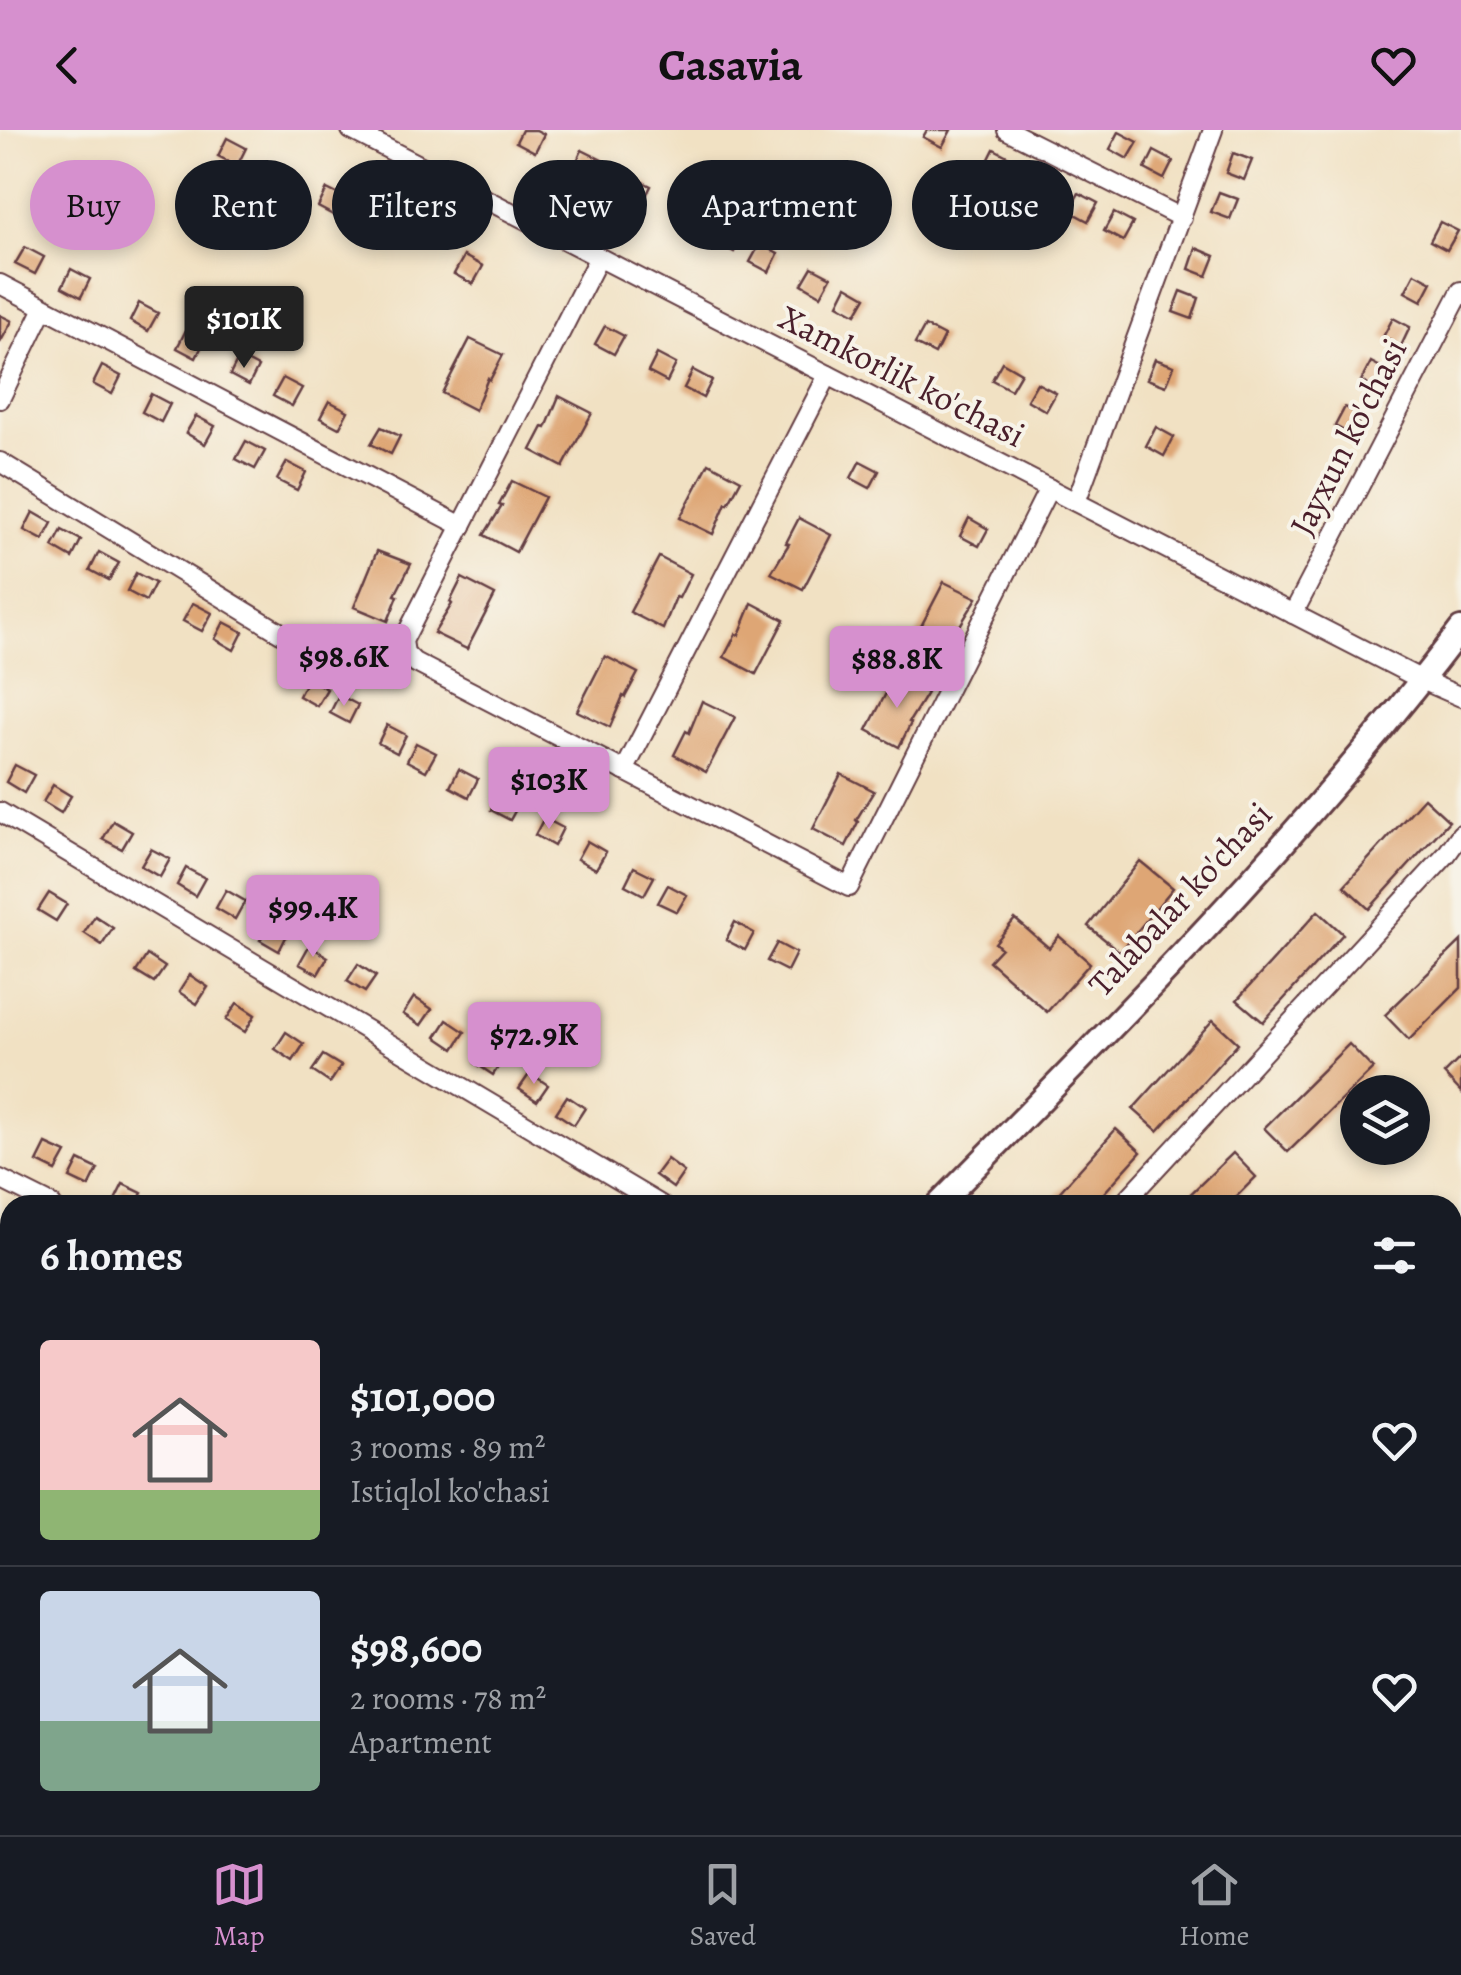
<!DOCTYPE html>
<html lang="en">
<head>
<meta charset="utf-8">
<style>
	:root { --surface:#171b24; --page:#20242c; --text:#f1f3f6; --muted:#9ea1a6; --line:#363941; --accent:#d690ce }
	body { margin:0; font-family:Alegreya,serif; background:var(--page); color:var(--text); height:100vh; display:flex; flex-direction:column; font-size:38px; white-space:nowrap }
	* { box-sizing:border-box; margin:0 }
	p { font-size:32px; color:var(--muted) }
	.icon { flex:none; width:55px; height:55px; fill:none; stroke:currentColor; stroke-width:2; stroke-linecap:round; stroke-linejoin:round }
	.map { position:relative; flex:1; overflow:hidden }
	.panel { position:absolute; left:0px; top:1065px; width:1462px; height:640px; display:flex; flex-direction:column; background:var(--surface); border-radius:30px 30px 0 0; box-shadow:0 5px 15px #0003 }
	.panel>* { flex:none }
	.hud { position:absolute; left:30px; top:30px; width:1402px; height:90px; display:flex; gap:20px }
	.tools { position:absolute; left:1340px; top:945px; display:grid; gap:20px }
	.tools a { display:grid; place-items:center; width:90px; height:90px; border-radius:50%; background:var(--surface); box-shadow:0 5px 15px #0003; font-size:50px }
	.price { position:absolute; translate:-50% -85px; padding:0 22px; border-radius:10px; background:var(--accent); color:#111; font-size:32px; line-height:65px; filter:drop-shadow(0 2px 5px #0008) }
	.price::after { content:''; position:absolute; left:50%; top:60px; width:30px; height:22px; margin-left:-15px; background:inherit; clip-path:polygon(0 0,100% 0,50% 100%) }
	.price.current { background:#222; color:#fff }
	ul { padding:0; list-style:none }
	li { display:flex; align-items:center; gap:30px; height:250px; padding:0 40px }
	li+li { border-top:2px solid var(--line) }
	li span { display:grid; place-items:center; flex:none; width:280px; height:200px; border-radius:10px; color:#555 }
	li>.icon { margin-inline-start:auto }
	span .icon { width:120px; height:120px; fill:#fffc; stroke-width:1 }
	li b { font-size:42px }
	h2 { display:flex; justify-content:space-between; align-items:center; height:120px; padding:0 40px; font-size:42px }
	.chip { padding:0 35px; border-radius:45px; background:var(--surface); box-shadow:0 5px 15px #0003; font-size:35px; line-height:90px }
	.chip.current { background:var(--accent); color:#111 }
	header { display:flex; justify-content:space-between; align-items:center; height:130px; padding:0 40px; background:var(--accent); color:#111; font-size:45px; font-weight:700 }
	.tabs { display:flex; justify-content:space-around; align-items:center; height:140px; border-top:2px solid var(--line); background:var(--surface); font-size:28px; color:var(--muted) }
	.tabs a { display:grid; justify-items:center; gap:5px }
	.tabs .current { color:var(--accent) }
	.map>svg:first-child { display:block }
	.building { fill:#dea674 }
	.lines { fill:none; stroke-linecap:round; stroke-linejoin:round }
	.minor-casing { stroke:#633c42; stroke-width:22 }
	.tertiary-casing { stroke:#633c42; stroke-width:28 }
	.minor { stroke:#fff; stroke-width:18 }
	.tertiary { stroke:#fff; stroke-width:22 }
	.labels { text-anchor:middle; stroke-width:8; stroke-linejoin:round; paint-order:stroke }
	.street-label { font-size:35px; fill:#4a1f2b; stroke:#f7f3e8 }
</style>
</head>
<body>
<header><svg class="icon" aria-label="back" viewBox="0 0 24 24"><path d="M15 5l-7 7 7 7"/></svg>Casavia<svg class="icon" aria-label="heart" viewBox="0 0 24 24"><path d="M12 20l-8-8c-3-5 5-10 8-4 3-6 11-1 8 4z"/></svg></header>
<div class="map">
<svg width="1461" height="1705" viewBox="0 0 1461 1705">
	<rect width="100%" height="100%" fill="#f7f3e8"/>
	<filter id="ink" filterUnits="userSpaceOnUse"><feTurbulence type="fractalNoise" baseFrequency=".01" numOctaves="2"/><feDisplacementMap in="SourceGraphic" scale="20" xChannelSelector="R" yChannelSelector="G"/><feConvolveMatrix kernelMatrix="1 2 1 2 8 2 1 2 1" color-interpolation-filters="sRGB"/></filter>
	<filter id="wash" filterUnits="userSpaceOnUse"><feTurbulence type="fractalNoise" baseFrequency=".0048" numOctaves="4" result="noise"/><feDisplacementMap in="SourceGraphic" scale="40" xChannelSelector="R" yChannelSelector="G"/><feGaussianBlur stdDeviation="2.25" result="paint"/><feColorMatrix in="noise" values="0 0 0 0 0 0 0 0 0 0 0 0 0 0 0 0 0 1.4 0 .05"/><feComposite in="paint" operator="in"/></filter>
	<g filter="url(#wash)">
		<rect width="100%" height="100%" fill="#f1e1c3"/>
		<g id="blocks">
			<g class="building">
				<path d="M522,0h14l8,4 -9,18 -19,-10z"/>
				<path d="M927,0h24l-9,17 -19,-10z"/>
				<path d="M1119,2l19,10 -10,17 -18,-10z"/>
				<path d="M227,8l19,10 -9,18 -19,-10z"/>
				<path d="M994,19l19,10 -9,18 -19,-10z"/>
				<path d="M582,20l20,10 -9,18 -19,-10z"/>
				<path d="M1154,21l19,10 -9,18 -19,-10z"/>
				<path d="M1233,23l19,7 -8,20 -18,-7z"/>
				<path d="M275,32l19,10 -9,18 -19,-10z"/>
				<path d="M1030,39l18,10 -9,17 -19,-10z"/>
				<path d="M631,46l20,10 -9,18 -20,-10z"/>
				<path d="M327,59l20,10 -10,18 -19,-10z"/>
				<path d="M1219,62l19,7 -8,20 -19,-7z"/>
				<path d="M1079,63l19,10 -10,18 -19,-10z"/>
				<path d="M1114,83l19,10 -10,18 -19,-10z"/>
				<path d="M379,87l20,10 -10,18 -19,-10z"/>
				<path d="M1440,92l18,9 -11,19 -17,-9z"/>
				<path d="M724,95l19,10 -9,17 -19,-10z"/>
				<path d="M760,114l18,10 -9,18 -19,-10z"/>
				<path d="M25,117l19,10 -9,17 -20,-10z"/>
				<path d="M1196,118l19,8 -8,20 -18,-7z"/>
				<path d="M464,126l19,10 -10,18 -19,-10z"/>
				<path d="M812,137l19,10 -10,18 -19,-11z"/>
				<path d="M71,139l19,10 -9,18 -19,-10z"/>
				<path d="M1415,143l17,9 -10,19 -17,-9z"/>
				<path d="M847,156l19,11 -10,17 -18,-10z"/>
				<path d="M1181,161l18,7 -7,21 -19,-7z"/>
				<path d="M139,173l19,10 -10,18 -18,-10z"/>
				<path d="M0,185l12,6 -12,22z"/>
				<path d="M1393,188l17,9 -9,19 -18,-9z"/>
				<path d="M605,196l19,10 -10,18 -19,-10z"/>
				<path d="M925,196l19,10 -9,18 -20,-10z"/>
				<path d="M186,200l19,10 -9,18 -19,-10z"/>
				<path d="M470,209l33,16 -13,25 -2,-2 -13,32 -33,-17z"/>
				<path d="M657,224l19,10 -9,18 -19,-10z"/>
				<path d="M239,227l19,10 -9,18 -19,-10z"/>
				<path d="M1155,229l19,7 -8,20 -19,-7z"/>
				<path d="M1002,232l19,11 -10,17 -19,-10z"/>
				<path d="M1371,232l17,9 -9,20 -18,-10z"/>
				<path d="M102,236l19,10 -9,18 -19,-10z"/>
				<path d="M693,240l19,10 -9,18 -19,-10z"/>
				<path d="M283,248l19,10 -10,18 -19,-10z"/>
				<path d="M1037,253l19,10 -10,18 -19,-11z"/>
				<path d="M151,264l19,10 -9,18 -19,-10z"/>
				<path d="M559,266l33,17 -29,54 -32,-17 12,-23 3,1z"/>
				<path d="M329,271l19,10 -9,17 -19,-10z"/>
				<path d="M1345,277l17,9 -10,19 -17,-9z"/>
				<path d="M196,286l19,10 -10,18 -19,-11z"/>
				<path d="M381,297l19,9 -9,18 -20,-10z"/>
				<path d="M1156,297l18,10 -10,19 -18,-10z"/>
				<path d="M246,311l19,10 -10,18 -19,-10z"/>
				<path d="M860,331l19,10 -9,17 -19,-10z"/>
				<path d="M287,332l19,10 -9,18 -20,-10z"/>
				<path d="M709,333l32,17 -13,24 -2,-1 -13,31 -33,-16z"/>
				<path d="M512,351l33,16 -29,55 -32,-17 18,-29 -3,-1z"/>
				<path d="M33,382l19,11 -9,17 -19,-10z"/>
				<path d="M799,388l32,17 -28,54 -32,-16 18,-29 -3,-1z"/>
				<path d="M969,388l19,11 -9,17 -19,-10z"/>
				<path d="M62,400l19,10 -9,18 -19,-11z"/>
				<path d="M377,421l34,13 -16,31 3,1 -10,25 -34,-14z"/>
				<path d="M99,422l20,11 -10,17 -19,-10z"/>
				<path d="M659,427l32,17 -12,24 -3,-1 -13,32 -33,-17z"/>
				<path d="M136,443l19,10 -9,18 -19,-10z"/>
				<path d="M462,448l33,17 -28,54 -33,-16 18,-29 -2,-2z"/>
				<path d="M944,452l33,16 -18,29 2,2 -12,24 -33,-17z"/>
				<path d="M193,473l19,10 -10,18 -19,-10z"/>
				<path d="M752,473l32,17 -28,54 -32,-17 12,-23 3,1z"/>
				<path d="M224,492l19,10 -9,18 -19,-11z"/>
				<path d="M605,526l33,17 -13,24 -2,-1 -13,31 -33,-16z"/>
				<path d="M895,546l32,17 -18,29 2,1 -12,24 -32,-17z"/>
				<path d="M308,548l19,11 -10,17 -18,-10z"/>
				<path d="M339,565l19,10 -9,18 -19,-10z"/>
				<path d="M702,571l33,16 -29,55 -32,-17 12,-24 3,2z"/>
				<path d="M387,595l19,10 -9,18 -19,-10z"/>
				<path d="M416,613l20,10 -10,18 -19,-10z"/>
				<path d="M15,635l19,10 -10,18 -18,-11z"/>
				<path d="M459,639l19,10 -9,18 -19,-10z"/>
				<path d="M841,644l33,17 -18,29 2,2 -12,24 -33,-17z"/>
				<path d="M53,655l18,11 -10,17 -18,-11z"/>
				<path d="M501,662l19,10 -10,18 -19,-10z"/>
				<path d="M1424,668l25,23 -80,88 -25,-23z"/>
				<path d="M544,688l19,10 -9,18 -19,-11z"/>
				<path d="M113,691l19,11 -10,17 -19,-10z"/>
				<path d="M587,711l19,11 -10,17 -19,-10z"/>
				<path d="M151,719l19,10 -10,18 -19,-11z"/>
				<path d="M1140,731l33,27 -53,64 -32,-26z"/>
				<path d="M634,737l20,10 -10,18 -19,-10z"/>
				<path d="M186,738l19,10 -10,18 -18,-11z"/>
				<path d="M668,755l19,10 -10,17 -19,-9z"/>
				<path d="M226,760l19,11 -10,18 -19,-11z"/>
				<path d="M49,763l18,11 -11,17 -18,-11z"/>
				<path d="M1318,781l25,23 -80,88 -26,-22z"/>
				<path d="M95,786l18,12 -11,17 -18,-12z"/>
				<path d="M1015,789l34,29 10,-12 31,27 -43,49 -58,-51 12,-13 -6,-5z"/>
				<path d="M735,792l19,11 -9,17 -19,-10z"/>
				<path d="M270,793l18,10 -9,18 -19,-11z"/>
				<path d="M1461,811v47l-52,52 -24,-25z"/>
				<path d="M777,813l19,10 -9,18 -20,-10z"/>
				<path d="M309,816l19,11 -10,17 -19,-10z"/>
				<path d="M147,825l18,12 -11,16 -18,-11z"/>
				<path d="M358,834l18,12 -11,16 -18,-11z"/>
				<path d="M190,845l18,12 -11,17 -18,-12z"/>
				<path d="M414,867l18,12 -11,16 -18,-11z"/>
				<path d="M237,873l18,12 -10,17 -19,-12z"/>
				<path d="M447,890l18,12 -11,17 -18,-12z"/>
				<path d="M1213,890l25,23 -80,88 -25,-22z"/>
				<path d="M286,902l18,12 -11,17 -18,-12z"/>
				<path d="M1349,914l24,25 -85,83 -24,-24z"/>
				<path d="M486,917l18,11 -11,17 -18,-12z"/>
				<path d="M323,925l18,11 -11,17 -18,-12z"/>
				<path d="M1461,927v35l-17,-18z"/>
				<path d="M530,943l18,12 -11,16 -18,-12z"/>
				<path d="M567,966l18,12 -11,17 -18,-12z"/>
				<path d="M1116,999l25,23 -48,53h-45z"/>
				<path d="M46,1014l20,9 -10,18 -19,-9z"/>
				<path d="M1233,1023l23,24 -28,28h-49z"/>
				<path d="M667,1029l17,13 -11,16 -18,-13z"/>
				<path d="M79,1030l19,9 -9,18 -19,-9z"/>
				<path d="M123,1054l19,9 -6,12 -22,-3z"/>
				<path d="M2,1308l8,4v24l-10,-5z"/>
				<path d="M1452,1650l9,1v19l-7,35h-35l2,-10h31z"/>
				<path d="M607,1695h34l-5,10h-34z"/>
				<path d="M829,1695h39l-5,10h-39z"/>
				<path d="M1124,1695h38l-5,10h-39z"/>
				<path d="M1339,1695h34l-1,10h-34z"/>
			</g>
		</g>
	</g>
	<g filter="url(#ink)">
		<use href="#blocks" fill-opacity="0" stroke="#633c42" stroke-width="2.5"/>
		<g class="lines">
			<defs>
				<g id="minor">
					<path d="M351,0l1071,550 39,17"/>
					<path d="M1007,0l175,88"/>
					<path d="M599,127l-196,384 2,12 9,9 435,225 200,-399"/>
					<path d="M0,154l462,242"/>
					<path d="M0,269l44,-91"/>
					<path d="M0,332l281,171"/>
					<path d="M1076,372l137,-372"/>
					<path d="M1293,484l168,-323"/>
					<path d="M624,641l204,-396"/>
					<path d="M0,682l661,393"/>
					<path d="M0,1049l52,26"/>
					<path d="M1122,1075l324,-350 15,-21"/>
					<path d="M1452,1384l9,4"/>
					<path d="M0,1407l10,-20"/>
					<path d="M1452,1609l9,4"/>
					<path d="M0,1669l10,5"/>
					<path d="M52,1695l19,10"/>
					<path d="M994,1695l20,10"/>
					<path d="M121,1705l5,-10"/>
					<path d="M652,1705l5,-10"/>
					<path d="M794,1705l5,-10"/>
				</g>
				<g id="tertiary">
					<path d="M938,1075c179,-181 369,-373 523,-576"/>
					<path d="M510,1705l5,-10"/>
				</g>
			</defs>
			<use href="#minor" class="minor-casing"/>
			<use href="#tertiary" class="tertiary-casing"/>
			<use href="#minor" class="minor"/>
			<use href="#tertiary" class="tertiary"/>
		</g>
	</g>
	<g class="labels">
		<g class="street-label">
			<text transform="translate(902 246) rotate(27)" y="12">Xamkorlik ko'chasi</text>
			<text transform="translate(1348 307) rotate(-63)" y="12">Jayxun ko'chasi</text>
			<text transform="translate(1180 769) rotate(-47)" y="12">Talabalar ko'chasi</text>
		</g>
	</g>
</svg>
<div class="tools">
<a><svg class="icon" aria-label="layers" viewBox="0 0 24 24"><path d="M12 4l9 5-9 5-9-5zM3 14l9 5 9-5"/></svg></a>
</div>
<b class="price current" style="left:244px;top:241px">$101K</b>
<b class="price" style="left:344px;top:579px">$98.6K</b>
<b class="price" style="left:897px;top:581px">$88.8K</b>
<b class="price" style="left:549px;top:702px">$103K</b>
<b class="price" style="left:313px;top:830px">$99.4K</b>
<b class="price" style="left:534px;top:957px">$72.9K</b>
<div class="hud">
<a class="chip current">Buy</a>
<a class="chip">Rent</a>
<a class="chip">Filters</a>
<a class="chip">New</a>
<a class="chip">Apartment</a>
<a class="chip">House</a>
</div>
<section class="panel">
<h2>6 homes<svg class="icon" aria-label="filters" viewBox="0 0 24 24"><path d="M4 7h16M4 17h16"/><circle cx="9" cy="7" r="2"/><circle cx="15" cy="17" r="2"/></svg></h2>
<ul>
<li><span style="background:linear-gradient(#f6c9c9 75%,#8fb573 0)"><svg class="icon" aria-label="home" viewBox="0 0 24 24"><path d="M3 11l9-7 9 7M6 9v11h12V9"/></svg></span><div><b>$101,000</b><p>3 rooms · 89 m²</p><p>Istiqlol ko'chasi</p></div><svg class="icon" aria-label="heart" viewBox="0 0 24 24"><path d="M12 20l-8-8c-3-5 5-10 8-4 3-6 11-1 8 4z"/></svg></li>
<li><span style="background:linear-gradient(#c9d6e8 65%,#7fa58c 0)"><svg class="icon" aria-label="home" viewBox="0 0 24 24"><path d="M3 11l9-7 9 7M6 9v11h12V9"/></svg></span><div><b>$98,600</b><p>2 rooms · 78 m²</p><p>Apartment</p></div><svg class="icon" aria-label="heart" viewBox="0 0 24 24"><path d="M12 20l-8-8c-3-5 5-10 8-4 3-6 11-1 8 4z"/></svg></li>
</ul>
</section>
</div>
<nav class="tabs">
<a class="current"><svg class="icon" aria-label="map" viewBox="0 0 24 24"><path d="M3 6l6-2 6 2 6-2v14l-6 2-6-2-6 2zM9 4v14M15 6v14"/></svg>Map</a>
<a><svg class="icon" aria-label="saved" viewBox="0 0 24 24"><path d="M7 4h10v16l-5-4-5 4z"/></svg>Saved</a>
<a><svg class="icon" aria-label="home" viewBox="0 0 24 24"><path d="M3 11l9-7 9 7M6 9v11h12V9"/></svg>Home</a>
</nav>
</body>
</html>
